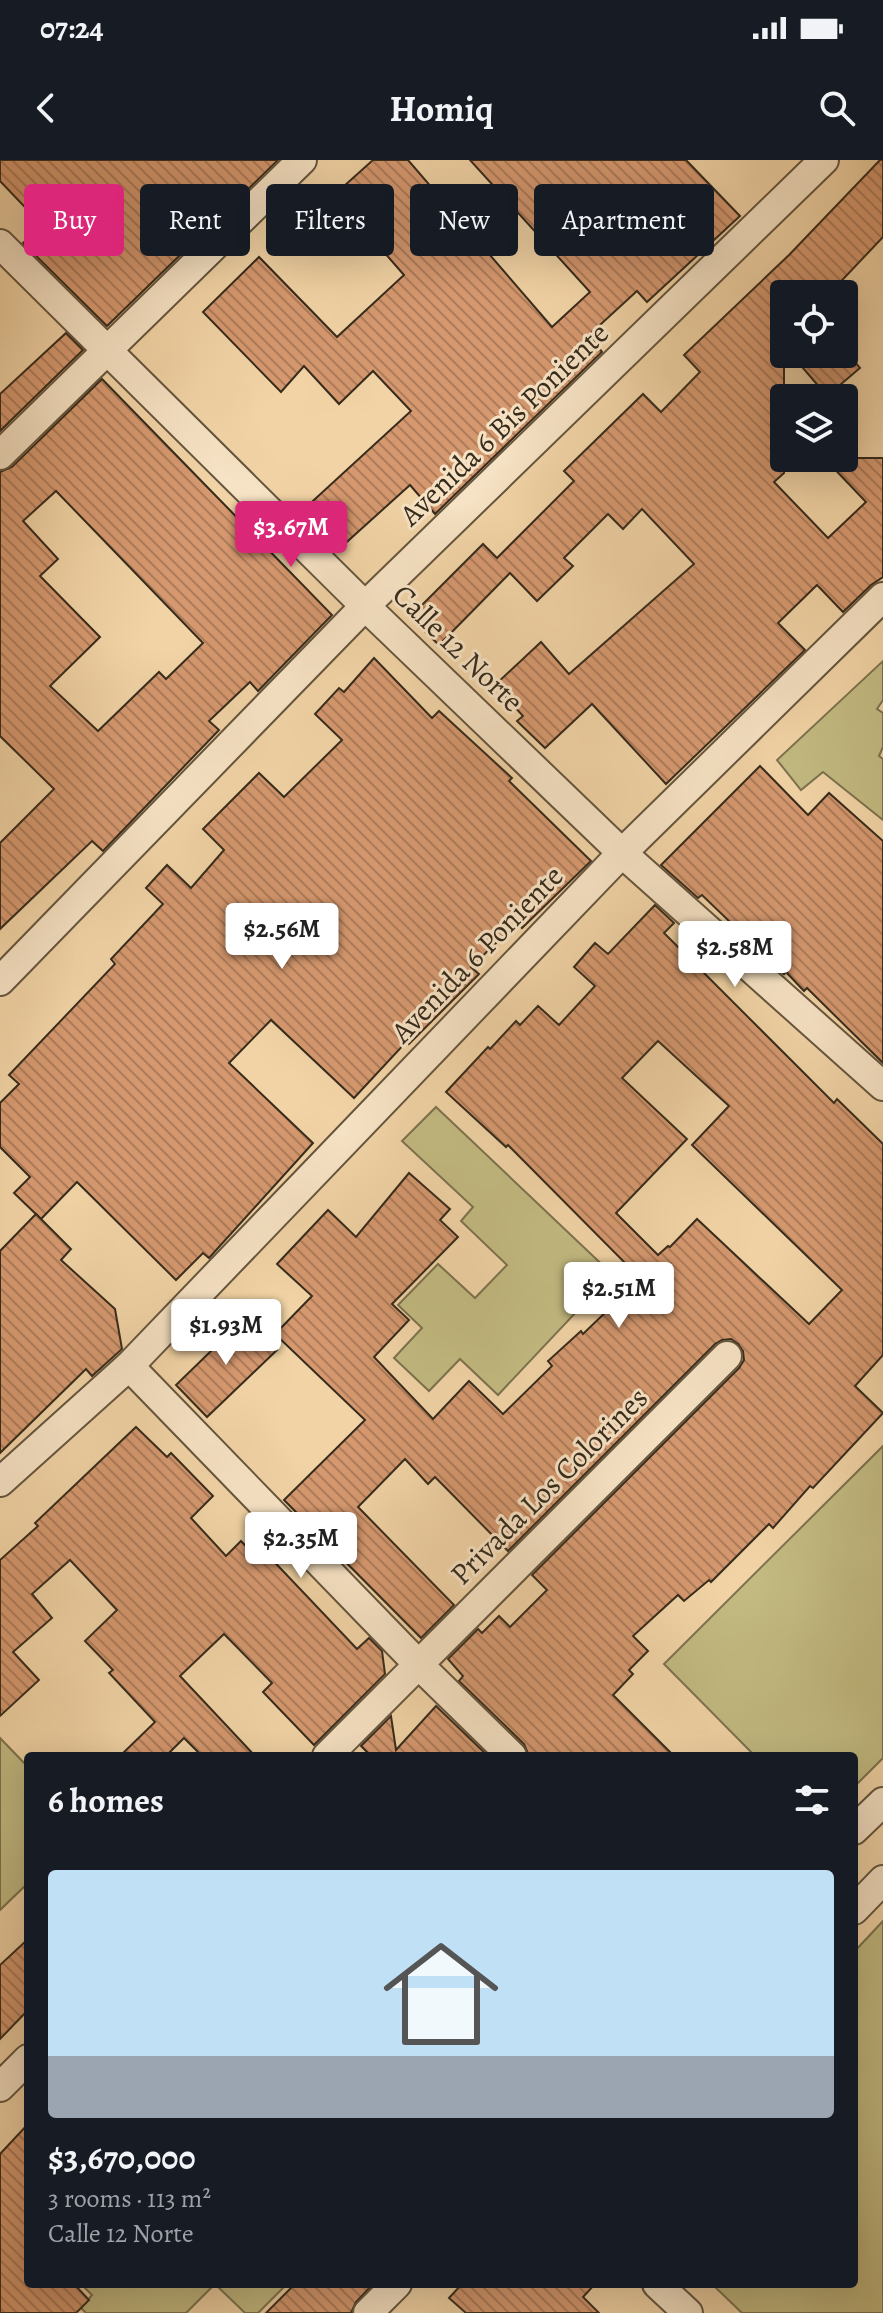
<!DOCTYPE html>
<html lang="en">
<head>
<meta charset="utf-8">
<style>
	:root { --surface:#171b24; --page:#242831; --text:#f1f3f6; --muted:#9ea1a6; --accent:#db2777 }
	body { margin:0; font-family:Alegreya,serif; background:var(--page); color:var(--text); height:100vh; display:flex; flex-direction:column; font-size:30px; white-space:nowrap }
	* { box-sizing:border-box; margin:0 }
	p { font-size:26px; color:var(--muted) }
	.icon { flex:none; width:44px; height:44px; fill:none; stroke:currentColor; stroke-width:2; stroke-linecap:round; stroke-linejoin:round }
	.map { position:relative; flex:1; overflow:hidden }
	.side { position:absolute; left:24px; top:1592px; width:834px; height:536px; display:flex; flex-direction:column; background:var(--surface); border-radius:8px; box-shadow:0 8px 32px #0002 }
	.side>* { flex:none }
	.top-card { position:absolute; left:24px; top:24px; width:836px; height:72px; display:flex; gap:16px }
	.fabs { position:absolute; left:770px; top:120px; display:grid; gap:16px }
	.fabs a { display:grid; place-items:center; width:88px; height:88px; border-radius:8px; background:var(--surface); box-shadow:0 8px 32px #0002; font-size:40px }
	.price { position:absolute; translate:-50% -68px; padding:0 18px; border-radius:8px; background:#fff; color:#222; font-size:26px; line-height:52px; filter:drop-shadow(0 2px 4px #0008) }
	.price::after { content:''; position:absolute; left:50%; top:48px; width:24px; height:18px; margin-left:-12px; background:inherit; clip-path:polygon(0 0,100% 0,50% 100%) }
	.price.active { background:var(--accent); color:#fff }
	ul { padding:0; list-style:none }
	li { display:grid; align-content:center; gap:16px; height:424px; padding:0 24px }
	li span { display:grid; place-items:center; height:248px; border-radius:8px; color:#555 }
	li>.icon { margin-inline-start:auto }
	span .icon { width:144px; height:144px; fill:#fffc; stroke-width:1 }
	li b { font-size:34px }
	h2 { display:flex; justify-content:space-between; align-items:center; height:96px; padding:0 24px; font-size:34px }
	.tag { padding:0 28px; border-radius:8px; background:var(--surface); box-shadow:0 8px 32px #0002; font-size:28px; line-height:72px }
	.tag.active { background:var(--accent); color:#fff }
	.status { display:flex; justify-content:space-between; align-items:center; height:56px; padding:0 40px; background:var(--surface); direction:ltr }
	.status svg { height:22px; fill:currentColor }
	header { display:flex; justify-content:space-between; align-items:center; height:104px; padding:0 24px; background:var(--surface); font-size:36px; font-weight:700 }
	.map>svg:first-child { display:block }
	.green { fill:#c2ba81; stroke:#7c724e; stroke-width:2 }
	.building { fill:url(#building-back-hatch); stroke:#362b1c; stroke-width:2; fill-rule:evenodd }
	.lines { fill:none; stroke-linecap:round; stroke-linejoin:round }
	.minor-casing { stroke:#65553e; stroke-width:32 }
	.minor { stroke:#f6e2c4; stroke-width:28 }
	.labels { text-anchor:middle; stroke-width:6; stroke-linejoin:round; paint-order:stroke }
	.street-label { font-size:30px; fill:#362b1c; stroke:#f6e2c4 }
</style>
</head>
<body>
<div class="status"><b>07:24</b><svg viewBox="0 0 49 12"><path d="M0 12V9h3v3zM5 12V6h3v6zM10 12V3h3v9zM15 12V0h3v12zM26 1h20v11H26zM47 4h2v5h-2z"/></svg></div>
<header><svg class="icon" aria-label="back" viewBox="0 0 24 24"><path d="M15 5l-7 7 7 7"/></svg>Homiq<svg class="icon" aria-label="search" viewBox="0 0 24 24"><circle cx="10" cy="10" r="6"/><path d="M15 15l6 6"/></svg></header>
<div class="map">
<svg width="883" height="2153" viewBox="0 0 883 2153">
	<defs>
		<pattern id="building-back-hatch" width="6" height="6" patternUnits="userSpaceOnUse" patternTransform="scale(2)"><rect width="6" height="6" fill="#d5986f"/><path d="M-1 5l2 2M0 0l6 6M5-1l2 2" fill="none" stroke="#ae7c5a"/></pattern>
	</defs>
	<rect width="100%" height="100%" fill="#f1d3a5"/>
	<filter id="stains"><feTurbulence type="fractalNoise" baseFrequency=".0025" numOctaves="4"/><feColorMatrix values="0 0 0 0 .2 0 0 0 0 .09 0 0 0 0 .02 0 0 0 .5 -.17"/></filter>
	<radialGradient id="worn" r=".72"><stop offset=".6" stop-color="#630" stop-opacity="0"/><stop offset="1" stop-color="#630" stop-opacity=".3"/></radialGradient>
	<g class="green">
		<path d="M883,501v39l-6,9 6,4v34l-4,9 4,3v61l-60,-48 -22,18 -24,-30z"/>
		<path d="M436,947l176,167 -114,121 -38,-36 -31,32 -35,-33 28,-30 -24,-23 40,-41 37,34 32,-33 -46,-44 12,-14 -71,-66z"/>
		<path d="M883,1286v312l-29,29v-31h-99l-91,-92z"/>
		<path d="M0,1578l28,29v116l-28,27z"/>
		<path d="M883,1761v392h-141l-30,-29h142v-332z"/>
		<path d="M81,2124h134l-29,29h-100l-5,-5 11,-13z"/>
		<path d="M215,2124h72l-29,29h-13z"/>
	</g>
	<g class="building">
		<path d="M0,0h278l-171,166 -84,-83 19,-18 -42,-44z"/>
		<path d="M373,0h35l144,167 38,-35 -120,-132h216l54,56 -93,86 -10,-11 -48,44 13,17 -167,162 -25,-29 -71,64 -36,-39 108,-99 -38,-40 -34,33 -35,-38 -23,26 -78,-80 56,-55 78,80 67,-62 -70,-80z"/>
		<path d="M880,0h3v77l-54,57h-45v179l-10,9 54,56 38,-36 -42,-44h59v119l-12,8 -28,27 -26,-27 -39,38 27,27 -139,134 -74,-80 -47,44 -28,-27 6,-5 -28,-31 46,-43 28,32 125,-110 -52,-55 -19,20 -15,-15 -44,44 9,8 -36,35 -27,-28 -71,72 -29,-28 73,-73 14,14 77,-77 -10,-10 79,-77 18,18 39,-40 -16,-17 105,-100z"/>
		<path d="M66,173l17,17 -83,81v-37z"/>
		<path d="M791,194h57l12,14 -33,28z"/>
		<path d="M102,219l230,236 -74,76 -8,-9 -41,39 10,9 -116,121 -11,-10 -92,88v-86l54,-54 -54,-53v-264l12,-5zM56,331l147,152 -37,36 -7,-7 -61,59 -48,-45 50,-49 -60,-61 18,-17 -35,-38z"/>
		<path d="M374,498l58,60 7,-7 73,67 -3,3 82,80 -69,67 -5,-5 -46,44 8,7 -70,70 -2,-3 -53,57 -83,-78 -42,43 84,80 -104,115 -6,-5 -27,27 -99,-98 -36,37 -27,-26 16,-16 -30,-30v-44l19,-19 -10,-9 106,-111 -4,-5 52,-55 -17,-16 21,-23 24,23 33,-38 -21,-21 56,-56 25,24 58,-57 -27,-26 24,-26 5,4z"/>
		<path d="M760,606l48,49 21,-22 54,48v222l-76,-75 -3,3 -18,-19 -2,2 -82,-79 -4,3 -37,-33z"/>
		<path d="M655,745l19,18 -10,10 170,170 3,-4 46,45v211l-28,31 28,27 -70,75 -3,-2 -37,42 -4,-4 -58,58 -2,-2 -25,21 -6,-6 -45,41 15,15 -19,19 4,4 -20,21 61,61h-145l-5,-12 -65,-63 4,-5 -15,-17 30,-30 4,4 17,-17 11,11 37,-37 -15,-15 207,-207 5,-8 -1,-9 -5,-7 -7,-5 -9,1 -7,4 -207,207 -73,-74 -7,7 -23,-25 -47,48 96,98 -33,33 -137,-138 81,-80 -90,-86 37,-38 -35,-32 51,-54 28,27 53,-64 41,36 -10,11 18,17 -66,67 17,16 -35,37 59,62 36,-38 34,33 49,-48 -4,-5 33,-30 2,3 56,-54 -3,-3 1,-2 -129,-130 -2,2 -60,-55 42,-45 2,2 26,-28 4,4 18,-19 21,19 36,-39 -21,-19 21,-24 13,11zM658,881l71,65 -37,39 150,145 -33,34 -112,-105 -27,28 -2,-1 -10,9 -42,-42 71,-74 -65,-61z"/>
		<path d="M36,1054l35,35 -10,11 54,49 7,40 -30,27 -6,-7 -86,84v-202z"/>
		<path d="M245,1158l32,32 -70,67 -31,-32z"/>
		<path d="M136,1267l31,30 4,-4 42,43 -22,22 35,38 15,-15 19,20 6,-8 91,96 12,-11 13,13 3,23 -71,71 -51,-53 9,-9 -48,-49 -44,42 75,80h-53l-18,-18 -18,18h-46l35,-34 -46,-49 4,-3 -28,-29 32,-31 -47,-50 -38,34 20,24 -39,34 26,28 -39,36v-156l38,-34 -3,-3z"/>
		<path d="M436,1546l52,50h-117l-10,-10 30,-30 5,34z"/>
		<path d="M28,1779v71l-28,29v-74z"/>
		<path d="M28,1964v160h46l15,16 -13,13h-76v-159z"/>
		<path d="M295,2124h78l-17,18 -5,11h-85z"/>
		<path d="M462,2124h133l-12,13 16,16h-133l-17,-15z"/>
	</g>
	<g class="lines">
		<defs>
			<g id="minor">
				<path d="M0,84l365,362 257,247 261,233"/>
				<path d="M0,295l302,-295"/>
				<path d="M0,821l365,-375 459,-446"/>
				<path d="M129,1206l289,298 94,92"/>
				<path d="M0,1322l129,-116 493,-513 261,-256"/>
				<path d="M327,1596l400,-400"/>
				<path d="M854,1670l29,-28"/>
				<path d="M854,1750l29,-30"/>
				<path d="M0,1927l28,-28"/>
				<path d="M657,2124l31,29"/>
				<path d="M368,2153l29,-29"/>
			</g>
		</defs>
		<use href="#minor" class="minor-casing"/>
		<use href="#minor" class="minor"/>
	</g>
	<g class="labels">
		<g class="street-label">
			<text transform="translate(504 264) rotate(-44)" y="10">Avenida 6 Bis Poniente</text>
			<text transform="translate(458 488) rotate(44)" y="10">Calle 12 Norte</text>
			<text transform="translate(477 794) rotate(-46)" y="10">Avenida 6 Poniente</text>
			<text transform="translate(549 1326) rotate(-45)" y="10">Privada Los Colorines</text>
		</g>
	</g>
	<rect width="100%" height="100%" filter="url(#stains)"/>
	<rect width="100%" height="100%" fill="url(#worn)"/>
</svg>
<div class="fabs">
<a><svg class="icon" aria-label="locate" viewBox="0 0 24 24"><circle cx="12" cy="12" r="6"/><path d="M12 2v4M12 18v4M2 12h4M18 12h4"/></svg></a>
<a><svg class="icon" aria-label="layers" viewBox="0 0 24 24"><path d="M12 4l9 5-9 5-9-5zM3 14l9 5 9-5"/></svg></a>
</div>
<b class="price active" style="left:291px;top:409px">$3.67M</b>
<b class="price" style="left:282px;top:811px">$2.56M</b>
<b class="price" style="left:735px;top:829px">$2.58M</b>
<b class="price" style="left:619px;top:1170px">$2.51M</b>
<b class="price" style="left:226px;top:1207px">$1.93M</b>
<b class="price" style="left:301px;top:1420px">$2.35M</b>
<div class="top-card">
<a class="tag active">Buy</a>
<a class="tag">Rent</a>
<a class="tag">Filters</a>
<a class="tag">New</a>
<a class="tag">Apartment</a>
</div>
<section class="side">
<h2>6 homes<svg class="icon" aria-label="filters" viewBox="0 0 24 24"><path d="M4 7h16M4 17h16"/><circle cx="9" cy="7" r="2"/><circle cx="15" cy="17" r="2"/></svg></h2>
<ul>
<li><span style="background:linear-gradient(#bfe0f5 75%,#9aa5b1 0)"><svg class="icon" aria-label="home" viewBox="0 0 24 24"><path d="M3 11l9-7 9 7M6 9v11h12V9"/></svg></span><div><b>$3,670,000</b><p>3 rooms · 113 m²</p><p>Calle 12 Norte</p></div></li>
</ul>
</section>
</div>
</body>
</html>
